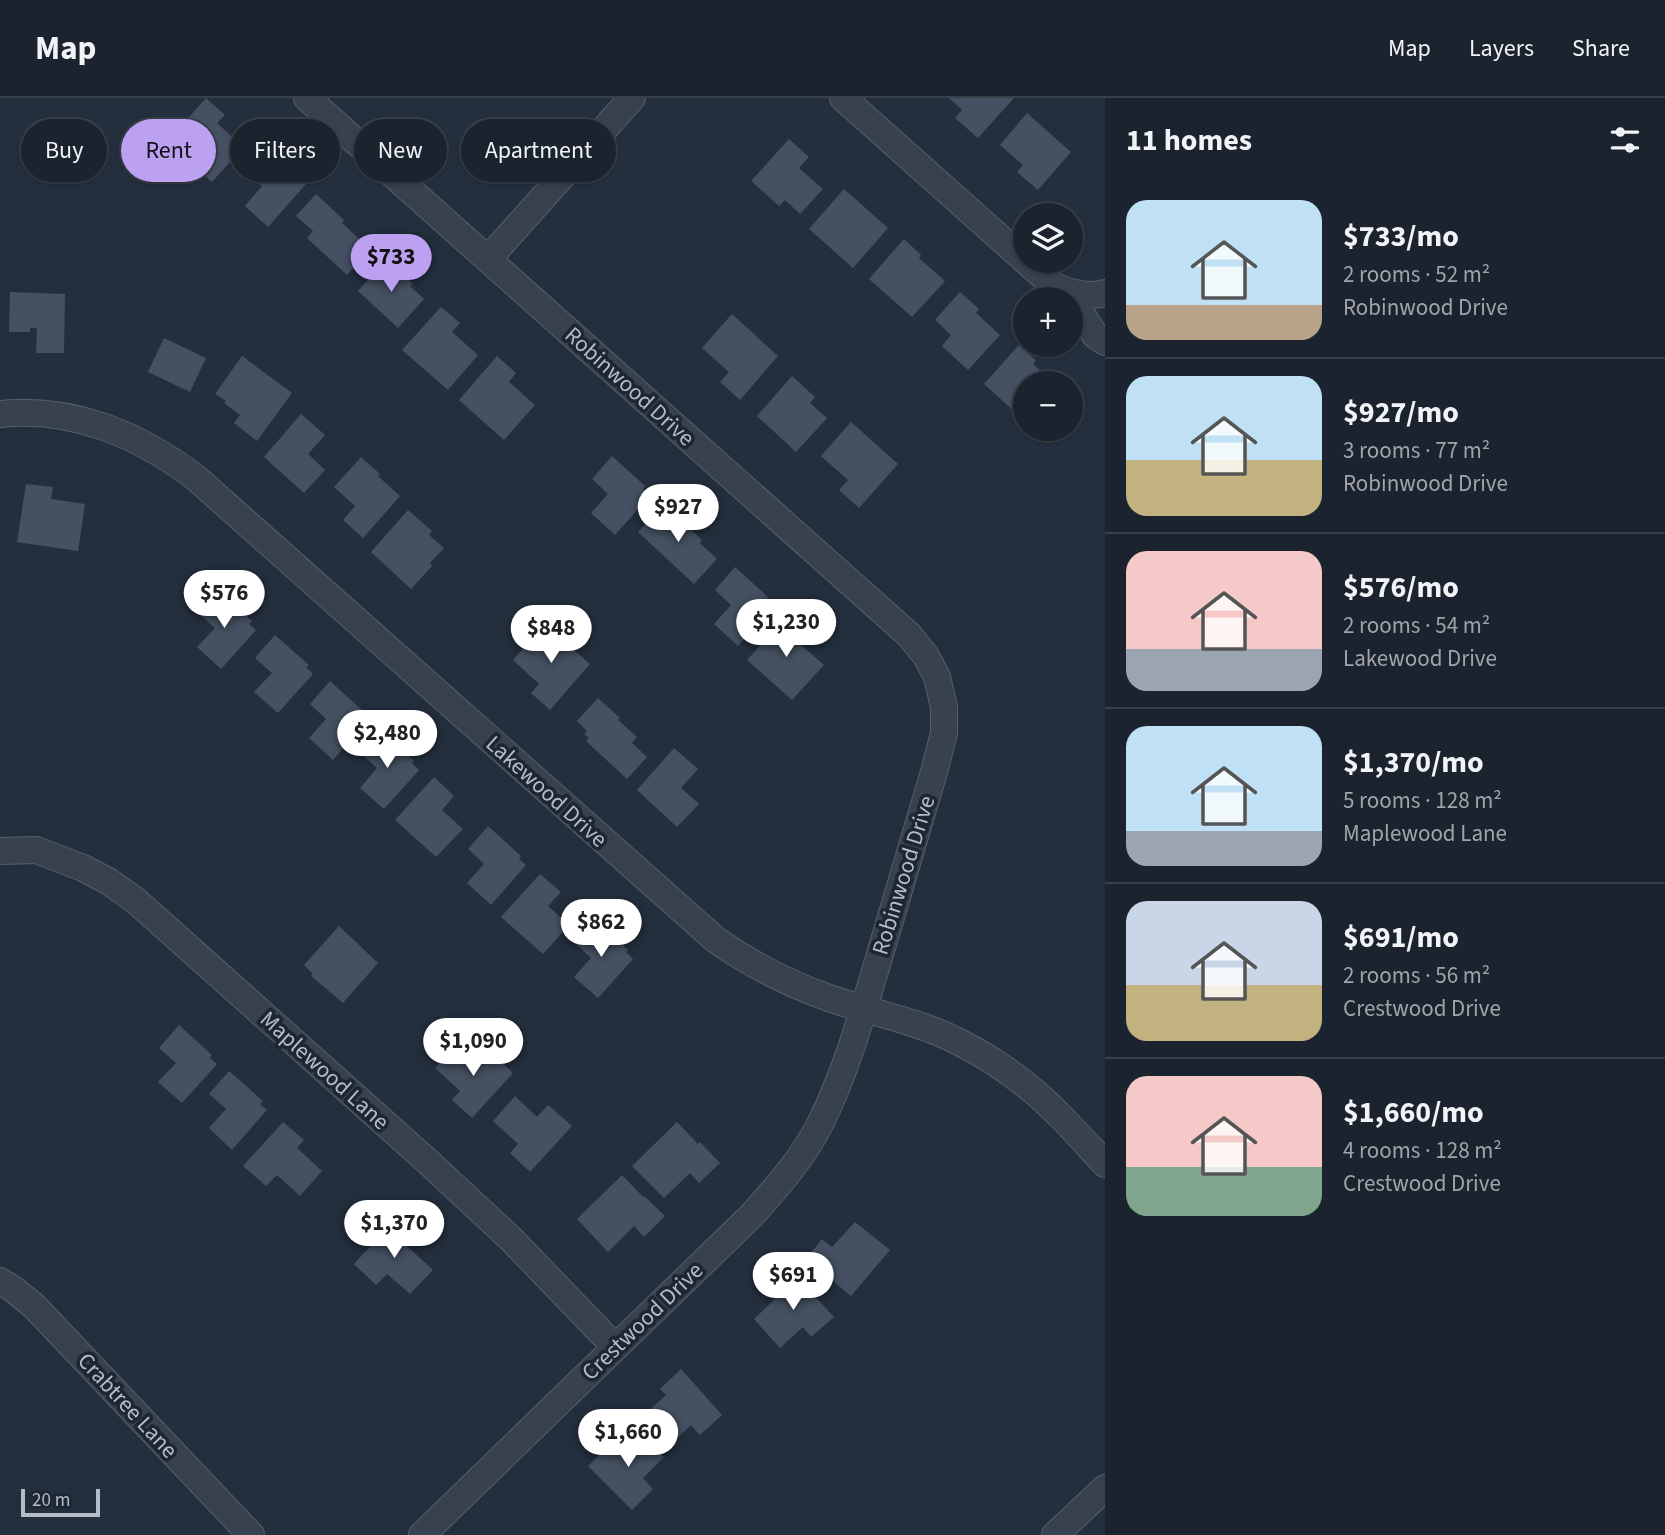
<!DOCTYPE html>
<html lang="en">
<head>
<meta charset="utf-8">
<style>
	:root { --surface:#1b232e; --page:#242b36; --text:#f1f3f6; --muted:#a0a4aa; --line:#39404a; --accent:#bca0f2 }
	body { margin:0; font-family:"Source Sans 3",sans-serif; background:var(--page); color:var(--text); height:100vh; display:flex; flex-direction:column; font-size:26px; white-space:nowrap }
	* { box-sizing:border-box; margin:0 }
	p { font-size:23px; color:var(--muted) }
	.icon { flex:none; width:38px; height:38px; fill:none; stroke:currentColor; stroke-width:2; stroke-linecap:round; stroke-linejoin:round }
	.map { position:relative; flex:1; overflow:hidden }
	.panel { display:flex; flex-direction:column; background:var(--surface); width:560px }
	.panel>* { flex:none }
	.guide { position:absolute; left:21px; top:21px; width:665px; height:63px; display:flex; gap:14px }
	.buttons { position:absolute; left:1013px; top:105px; display:grid; gap:14px }
	.buttons a { display:grid; place-items:center; width:70px; height:70px; border-radius:50%; background:var(--surface); box-shadow:0 2px 5px #0004,0 0 0 2px var(--line); font-size:35px }
	.scale { position:absolute; left:21px; bottom:18px; width:79px; box-sizing:border-box; padding-left:7px; border:4px solid #b4bcc9; border-top:0; font-size:19px; line-height:24px; white-space:nowrap; color:#b4bcc9; -webkit-text-stroke:5px #1d2633; paint-order:stroke }
	.price { position:absolute; translate:-50% -60px; padding:0 16px; border-radius:24px; background:#fff; color:#222; font-size:23px; line-height:46px; filter:drop-shadow(0 2px 4px #0008) }
	.price::after { content:''; position:absolute; left:50%; top:42px; width:21px; height:16px; margin-left:-10px; background:inherit; clip-path:polygon(0 0,100% 0,50% 100%) }
	.price.active { background:var(--accent); color:#111 }
	ul { padding:0; list-style:none }
	li { display:flex; align-items:center; gap:21px; height:175px; padding:0 21px }
	li+li { border-top:2px solid var(--line) }
	li span { display:grid; place-items:center; flex:none; width:196px; height:140px; border-radius:21px; color:#555 }
	li>.icon { margin-inline-start:auto }
	span .icon { width:84px; height:84px; fill:#fffc; stroke-width:1 }
	li b { font-size:30px }
	h2 { display:flex; justify-content:space-between; align-items:center; height:84px; padding:0 21px; font-size:30px }
	.pill { padding:0 24px; border-radius:32px; background:var(--surface); box-shadow:0 2px 5px #0004,0 0 0 2px var(--line); font-size:24px; line-height:63px }
	.pill.active { background:var(--accent); color:#111 }
	header { display:flex; align-items:center; gap:42px; box-sizing:border-box; height:98px; padding:0 35px; background:var(--surface); border-bottom:2px solid var(--line) }
	header strong { font-size:33px }
	nav { display:flex; gap:38px; margin-inline-start:auto; font-size:24px }
	main { display:flex; flex:1; min-height:0 }
	.map>svg:first-child { display:block }
	.building { fill:#455162 }
	.lines { fill:none; stroke-linecap:round; stroke-linejoin:round }
	.minor-casing { stroke:#565f6c; stroke-width:28 }
	.minor { stroke:#38414e; stroke-width:26 }
	.labels { text-anchor:middle; stroke-width:7; stroke-linejoin:round; paint-order:stroke }
	.street-label { font-size:23px; fill:#b4bcc9; stroke:#1d2633 }
</style>
</head>
<body>
<header>
<strong>Map</strong>
<nav><a>Map</a><a>Layers</a><a>Share</a></nav>
</header>
<main>
<div class="map">
<svg width="1105" height="1437" viewBox="0 0 1105 1437">
	<rect width="100%" height="100%" fill="#242f3e"/>
	<g class="building">
		<path d="M206,0l19,17 -8,8 26,24 -31,35 -45,-40z"/>
		<path d="M949,0h65l-36,40 -23,-20 7,-8z"/>
		<path d="M1027,15l44,39 -33,38 -21,-18 6,-7 -23,-20z"/>
		<path d="M789,41l20,18 -10,11 24,21 -23,25 -15,-14 -6,6 -28,-25z"/>
		<path d="M266,50l40,36 -38,43 -23,-21 17,-20 -17,-15z"/>
		<path d="M844,91l44,39 -35,40 -44,-39z"/>
		<path d="M316,96l28,26 -2,3 28,26 -23,26 -40,-37 6,-7 -17,-15z"/>
		<path d="M904,141l17,16 -2,3 26,23 -33,36 -43,-38z"/>
		<path d="M386,161l27,25 -3,2 14,13 -26,29 -40,-37z"/>
		<path d="M10,194l55,2 -1,59h-28l1,-25h-7v4h-21z"/>
		<path d="M960,194l19,17 -3,4 24,22 -32,35 -26,-24 9,-11 -16,-15z"/>
		<path d="M441,209l19,16 -8,9 26,23 -30,35 -46,-40z"/>
		<path d="M732,216l46,42 -38,44 -20,-18 9,-10 -27,-24z"/>
		<path d="M164,240l42,20 -16,34 -42,-20z"/>
		<path d="M1019,247l17,15 -3,4 22,19h-29v39l-42,-38z"/>
		<path d="M242,258l50,37 -35,48 -23,-18 6,-8 -16,-12 2,-2 -11,-7z"/>
		<path d="M497,258l19,17 -7,9 26,23 -31,35 -45,-40z"/>
		<path d="M792,278l23,21 -5,6 17,15 -31,34 -39,-36z"/>
		<path d="M301,316l24,21 -17,19 17,16 -21,23 -40,-36z"/>
		<path d="M851,324l47,42 -39,44 -20,-18 9,-10 -27,-24z"/>
		<path d="M612,358l33,30 -2,3 7,7 -35,39 -24,-22 17,-19 -16,-15z"/>
		<path d="M361,359l19,17 -2,2 22,20 -37,42 -20,-18 12,-14 -21,-19z"/>
		<path d="M26,386l27,3 -2,12 34,5 -7,47 -61,-9z"/>
		<path d="M664,407l38,35 -2,3 17,16 -23,25 -56,-52z"/>
		<path d="M408,412l24,21 -3,4 15,13 -14,15 2,3 -21,23 -40,-37z"/>
		<path d="M735,469l33,30 -2,3 7,6 -35,40 -24,-22 17,-19 -16,-15z"/>
		<path d="M218,493l34,30 -3,3 7,6 -35,39 -24,-22 18,-19 -17,-15z"/>
		<path d="M787,517l20,19 -8,9 25,22 -32,35 -45,-40z"/>
		<path d="M547,523l17,16 -2,2 28,25 -40,46 -19,-17 8,-9 -26,-24z"/>
		<path d="M275,537l34,30 -3,2 7,7 -35,39 -24,-21 18,-19 -17,-15z"/>
		<path d="M330,583l33,30 -2,3 7,6 -35,40 -24,-22 17,-19 -16,-15z"/>
		<path d="M598,600l22,20 -2,2 19,17 -5,6 15,14 -20,22 -41,-38 3,-3 -5,-4 3,-3 -10,-10z"/>
		<path d="M381,632l33,31 -2,2 7,7 -35,39 -24,-21 17,-20 -17,-15z"/>
		<path d="M674,650l24,21 -17,19 18,16 -22,23 -40,-37z"/>
		<path d="M434,679l20,19 -12,14 21,19 -27,28 -41,-37z"/>
		<path d="M488,728l33,30 -2,3 7,6 -35,40 -24,-22 17,-19 -16,-15z"/>
		<path d="M540,776l21,18 -13,14 21,19 -26,29 -42,-37z"/>
		<path d="M595,822l33,30 -2,2 7,7 -35,39 -24,-21 17,-19 -16,-15z"/>
		<path d="M339,828l39,37 -35,40 -32,-27 2,-2 -9,-9z"/>
		<path d="M179,927l33,30 -2,3 7,6 -35,39 -24,-21 18,-19 -17,-15z"/>
		<path d="M457,945l22,21 11,-12 23,21 -41,45 -20,-18 8,-9 -25,-23z"/>
		<path d="M229,973l34,30 -3,3 7,6 -35,40 -23,-22 17,-19 -17,-15z"/>
		<path d="M515,998l22,21 11,-12 24,21 -42,46 -20,-19 8,-9 -25,-23z"/>
		<path d="M283,1024l21,18 -7,8 25,23 -22,25 -23,-21 -11,11 -23,-20z"/>
		<path d="M677,1024l21,22 2,-2 20,21 -21,20 -9,-10 -26,25 -32,-32z"/>
		<path d="M622,1077l21,22 1,-1 21,20 -21,21 -10,-11 -26,26 -31,-33z"/>
		<path d="M394,1122l20,19 -7,7 26,24 -23,24 -23,-20 -11,11 -22,-21z"/>
		<path d="M855,1124l35,28 -39,46 -45,-37 16,-20 10,8z"/>
		<path d="M792,1173l42,46 -23,20 -8,-10 -23,21 -26,-29 23,-22 -6,-7z"/>
		<path d="M681,1271l41,46 -22,20 -9,-10 -22,21 -27,-29 24,-22 -6,-6z"/>
		<path d="M639,1334l25,25 -21,21 10,11 -21,21 -44,-44 20,-20 9,8z"/>
	</g>
	<g class="lines">
		<defs>
			<g id="minor">
				<path d="M307,0l602,537 17,21 11,21 7,30v26l-10,39c-19,63 -37,126 -56,189 -17,56 -32,112 -59,165 -17,33 -42,61 -67,89l-330,320"/>
				<path d="M843,0l211,188c16,7 33,12 51,7"/>
				<path d="M488,161l144,-161"/>
				<path d="M1067,194l28,43 10,7"/>
				<path d="M0,316c72,-8 140,21 196,64l520,462c37,26 71,43 113,58 43,15 90,23 130,44 24,12 47,27 67,43 29,23 54,52 79,79"/>
				<path d="M0,753l36,-1 47,18 25,13 27,19 291,260 85,79 104,108"/>
				<path d="M0,1183l13,8 21,17 217,229"/>
				<path d="M1055,1437l50,-47"/>
			</g>
		</defs>
		<use href="#minor" class="minor-casing"/>
		<use href="#minor" class="minor"/>
	</g>
	<g class="labels">
		<g class="street-label">
			<text transform="translate(630 288) rotate(42)" y="8">Robinwood Drive</text>
			<text transform="translate(547 693) rotate(42)" y="8">Lakewood Drive</text>
			<text transform="translate(903 777) rotate(-73)" y="8">Robinwood Drive</text>
			<text transform="translate(325 972) rotate(42)" y="8">Maplewood Lane</text>
			<text transform="translate(642 1223) rotate(-44)" y="8">Crestwood Drive</text>
			<text transform="translate(128 1307) rotate(47)" y="8">Crabtree Lane</text>
		</g>
	</g>
</svg>
<div class="buttons">
<a><svg class="icon" aria-label="layers" viewBox="0 0 24 24"><path d="M12 4l9 5-9 5-9-5zM3 14l9 5 9-5"/></svg></a>
<a>+</a>
<a>−</a>
</div>
<div class="scale">20 m</div>
<b class="price active" style="left:391px;top:196px">$733</b>
<b class="price" style="left:678px;top:446px">$927</b>
<b class="price" style="left:224px;top:532px">$576</b>
<b class="price" style="left:786px;top:561px">$1,230</b>
<b class="price" style="left:551px;top:567px">$848</b>
<b class="price" style="left:387px;top:672px">$2,480</b>
<b class="price" style="left:601px;top:861px">$862</b>
<b class="price" style="left:473px;top:980px">$1,090</b>
<b class="price" style="left:394px;top:1162px">$1,370</b>
<b class="price" style="left:793px;top:1214px">$691</b>
<b class="price" style="left:628px;top:1371px">$1,660</b>
<div class="guide">
<a class="pill">Buy</a>
<a class="pill active">Rent</a>
<a class="pill">Filters</a>
<a class="pill">New</a>
<a class="pill">Apartment</a>
</div>
</div>
<section class="panel">
<h2>11 homes<svg class="icon" aria-label="filters" viewBox="0 0 24 24"><path d="M4 7h16M4 17h16"/><circle cx="9" cy="7" r="2"/><circle cx="15" cy="17" r="2"/></svg></h2>
<ul>
<li><span style="background:linear-gradient(#bfe0f5 75%,#b9a48a 0)"><svg class="icon" aria-label="home" viewBox="0 0 24 24"><path d="M3 11l9-7 9 7M6 9v11h12V9"/></svg></span><div><b>$733/mo</b><p>2 rooms · 52 m²</p><p>Robinwood Drive</p></div></li>
<li><span style="background:linear-gradient(#bfe0f5 60%,#c2b280 0)"><svg class="icon" aria-label="home" viewBox="0 0 24 24"><path d="M3 11l9-7 9 7M6 9v11h12V9"/></svg></span><div><b>$927/mo</b><p>3 rooms · 77 m²</p><p>Robinwood Drive</p></div></li>
<li><span style="background:linear-gradient(#f6c9c9 70%,#9aa5b1 0)"><svg class="icon" aria-label="home" viewBox="0 0 24 24"><path d="M3 11l9-7 9 7M6 9v11h12V9"/></svg></span><div><b>$576/mo</b><p>2 rooms · 54 m²</p><p>Lakewood Drive</p></div></li>
<li><span style="background:linear-gradient(#bfe0f5 75%,#9aa5b1 0)"><svg class="icon" aria-label="home" viewBox="0 0 24 24"><path d="M3 11l9-7 9 7M6 9v11h12V9"/></svg></span><div><b>$1,370/mo</b><p>5 rooms · 128 m²</p><p>Maplewood Lane</p></div></li>
<li><span style="background:linear-gradient(#c9d6e8 60%,#c2b280 0)"><svg class="icon" aria-label="home" viewBox="0 0 24 24"><path d="M3 11l9-7 9 7M6 9v11h12V9"/></svg></span><div><b>$691/mo</b><p>2 rooms · 56 m²</p><p>Crestwood Drive</p></div></li>
<li><span style="background:linear-gradient(#f6c9c9 65%,#7fa58c 0)"><svg class="icon" aria-label="home" viewBox="0 0 24 24"><path d="M3 11l9-7 9 7M6 9v11h12V9"/></svg></span><div><b>$1,660/mo</b><p>4 rooms · 128 m²</p><p>Crestwood Drive</p></div></li>
</ul>
</section>
</main>
</body>
</html>
